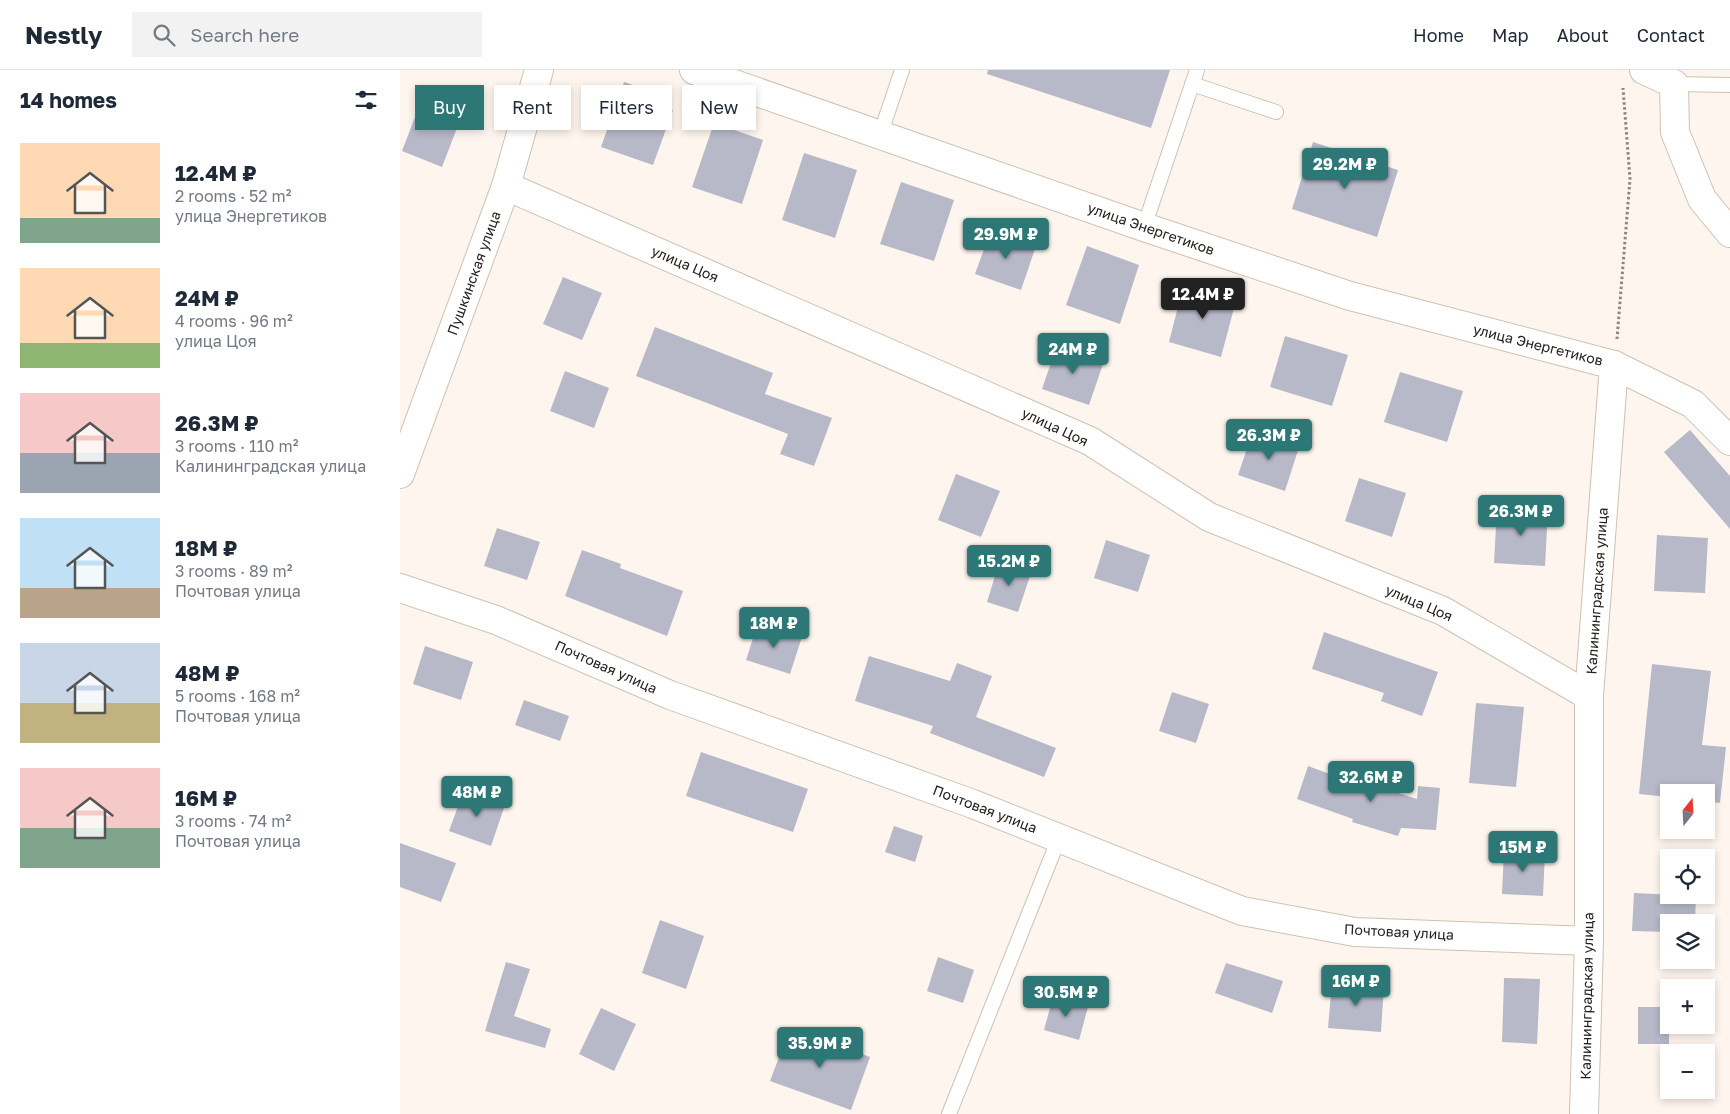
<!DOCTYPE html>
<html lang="en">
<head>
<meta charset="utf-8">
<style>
	:root { --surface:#fff; --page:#f2f2f3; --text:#1f2937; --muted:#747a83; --line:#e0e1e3; --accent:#2d7777 }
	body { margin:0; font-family:"Golos Text",sans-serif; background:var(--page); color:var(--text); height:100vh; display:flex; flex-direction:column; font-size:19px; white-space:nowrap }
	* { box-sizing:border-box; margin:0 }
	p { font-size:16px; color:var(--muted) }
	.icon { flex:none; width:28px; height:28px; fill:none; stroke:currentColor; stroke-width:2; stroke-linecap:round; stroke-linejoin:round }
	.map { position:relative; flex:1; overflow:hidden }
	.panel { display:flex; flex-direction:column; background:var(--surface); width:400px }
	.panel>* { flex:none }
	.guide { position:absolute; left:15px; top:15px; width:475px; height:45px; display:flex; gap:10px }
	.needle { width:32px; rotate:18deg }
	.fabs { position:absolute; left:1260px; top:714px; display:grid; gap:10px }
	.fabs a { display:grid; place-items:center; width:55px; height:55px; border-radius:0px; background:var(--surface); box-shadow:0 2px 8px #0003; font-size:25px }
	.price { position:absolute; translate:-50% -42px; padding:0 11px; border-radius:5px; background:var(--accent); color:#fff; font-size:16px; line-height:32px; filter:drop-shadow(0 1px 2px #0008) }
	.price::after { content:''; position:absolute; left:50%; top:30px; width:15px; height:11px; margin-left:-8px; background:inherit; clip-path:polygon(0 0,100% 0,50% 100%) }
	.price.selected { background:#222; color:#fff }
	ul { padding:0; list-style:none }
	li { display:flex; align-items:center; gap:15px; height:125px; padding:0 20px }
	li span { display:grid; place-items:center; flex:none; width:140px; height:100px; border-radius:0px; color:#555 }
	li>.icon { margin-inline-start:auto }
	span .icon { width:60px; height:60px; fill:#fffc; stroke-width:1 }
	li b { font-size:21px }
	h2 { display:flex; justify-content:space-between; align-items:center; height:60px; padding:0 20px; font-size:21px }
	.chip { padding:0 18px; border-radius:0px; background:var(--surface); box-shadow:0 2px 8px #0003; font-size:18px; line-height:45px }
	.chip.selected { background:var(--accent); color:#fff }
	header { display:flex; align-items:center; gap:30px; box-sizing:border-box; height:70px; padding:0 25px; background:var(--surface); border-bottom:1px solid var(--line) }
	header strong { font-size:24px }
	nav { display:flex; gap:28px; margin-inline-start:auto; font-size:18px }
	.search { width:350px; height:45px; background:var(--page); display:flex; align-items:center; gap:12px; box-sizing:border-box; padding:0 18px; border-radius:0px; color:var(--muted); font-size:19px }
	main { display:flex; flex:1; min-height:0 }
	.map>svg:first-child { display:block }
	.building { fill:#b7b8c8 }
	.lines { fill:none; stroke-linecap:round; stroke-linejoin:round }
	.lane-casing { stroke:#cec1b4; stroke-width:16 }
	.street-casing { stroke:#cec1b4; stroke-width:30 }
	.secondary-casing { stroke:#cec1b4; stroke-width:30 }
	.path { stroke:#8c867f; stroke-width:3; stroke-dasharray:2.5 2.5; stroke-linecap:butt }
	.lane { stroke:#fff; stroke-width:14 }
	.street { stroke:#fff; stroke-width:28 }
	.secondary { stroke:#fff; stroke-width:28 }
	.labels { text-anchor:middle; stroke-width:4.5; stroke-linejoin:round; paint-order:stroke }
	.street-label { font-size:14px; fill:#25201b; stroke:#fff }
</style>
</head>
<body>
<header>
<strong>Nestly</strong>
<div class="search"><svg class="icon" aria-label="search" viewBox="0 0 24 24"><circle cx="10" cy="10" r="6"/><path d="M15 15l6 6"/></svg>Search here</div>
<nav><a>Home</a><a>Map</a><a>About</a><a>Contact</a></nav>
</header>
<main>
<section class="panel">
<h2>14 homes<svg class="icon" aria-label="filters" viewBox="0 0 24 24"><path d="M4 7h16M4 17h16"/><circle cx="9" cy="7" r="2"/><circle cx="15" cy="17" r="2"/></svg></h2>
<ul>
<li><span style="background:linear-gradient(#ffd9b3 75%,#7fa58c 0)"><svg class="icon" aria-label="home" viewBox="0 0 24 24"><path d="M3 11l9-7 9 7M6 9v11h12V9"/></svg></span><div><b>12.4M ₽</b><p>2 rooms · 52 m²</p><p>улица Энергетиков</p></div></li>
<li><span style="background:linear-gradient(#ffd9b3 75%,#8fb573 0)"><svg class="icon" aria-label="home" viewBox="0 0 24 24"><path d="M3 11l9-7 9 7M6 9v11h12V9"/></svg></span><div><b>24M ₽</b><p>4 rooms · 96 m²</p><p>улица Цоя</p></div></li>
<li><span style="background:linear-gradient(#f6c9c9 60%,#9aa5b1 0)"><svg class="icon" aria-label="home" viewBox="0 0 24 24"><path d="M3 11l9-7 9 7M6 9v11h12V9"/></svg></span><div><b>26.3M ₽</b><p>3 rooms · 110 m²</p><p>Калининградская улица</p></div></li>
<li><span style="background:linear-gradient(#bfe0f5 70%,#b9a48a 0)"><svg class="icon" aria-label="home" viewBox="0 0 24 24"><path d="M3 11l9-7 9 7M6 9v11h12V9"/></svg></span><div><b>18M ₽</b><p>3 rooms · 89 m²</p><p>Почтовая улица</p></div></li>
<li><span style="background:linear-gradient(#c9d6e8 60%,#c2b280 0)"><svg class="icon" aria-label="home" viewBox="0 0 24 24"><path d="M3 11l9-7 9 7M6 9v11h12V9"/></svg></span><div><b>48M ₽</b><p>5 rooms · 168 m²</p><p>Почтовая улица</p></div></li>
<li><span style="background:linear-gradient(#f6c9c9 60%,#7fa58c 0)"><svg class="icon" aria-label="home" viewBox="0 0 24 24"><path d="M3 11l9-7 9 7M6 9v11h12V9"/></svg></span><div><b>16M ₽</b><p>3 rooms · 74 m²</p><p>Почтовая улица</p></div></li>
</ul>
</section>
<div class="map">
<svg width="1330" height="1044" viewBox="0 0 1330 1044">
	<rect width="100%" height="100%" fill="#fef6ee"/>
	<g class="building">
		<path d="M588,0h182l-19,58 -164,-54z"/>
		<path d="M224,12l27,9 -3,10 25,9 -20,55 -52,-18z"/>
		<path d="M17,42l40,16 -15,39 -40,-16z"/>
		<path d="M314,53l49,17 -21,64 -50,-17z"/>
		<path d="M913,72l85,28 -21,67 -85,-28z"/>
		<path d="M404,83l53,17 -22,68 -53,-18z"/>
		<path d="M501,112l53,18 -20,61 -54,-17z"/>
		<path d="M591,160l45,16 -15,44 -46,-16z"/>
		<path d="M687,176l52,19 -19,59 -54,-19z"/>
		<path d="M163,207l39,16 -20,47 -39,-16z"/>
		<path d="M784,213l53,14 -16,60 -52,-15z"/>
		<path d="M255,257l118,46 -8,21 67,24 -18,48 -34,-12 8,-20 -152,-58z"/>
		<path d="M885,266l63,19 -16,51 -62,-19z"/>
		<path d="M657,275l47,16 -15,44 -47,-16z"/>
		<path d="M165,301l44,17 -15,40 -44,-17z"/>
		<path d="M1000,302l63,19 -16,51 -63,-20z"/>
		<path d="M1290,360l40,46v53l-66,-77z"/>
		<path d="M853,361l46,16 -14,44 -47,-16z"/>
		<path d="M556,404l44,17 -19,46 -43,-17z"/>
		<path d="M959,408l47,15 -14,44 -47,-16z"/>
		<path d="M1097,438l51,2 -3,56 -51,-3z"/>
		<path d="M97,458l43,14 -13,38 -43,-14z"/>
		<path d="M1257,465l51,3 -3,55 -51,-2z"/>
		<path d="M706,470l44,15 -12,37 -44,-14z"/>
		<path d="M182,480l39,14 -1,4 63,23 -16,45 -102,-40z"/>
		<path d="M599,493l32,10 -13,39 -31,-10z"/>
		<path d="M358,553l44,14 -12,37 -44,-14z"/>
		<path d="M924,562l114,40 -16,44 -41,-15 3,-8 -72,-24z"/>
		<path d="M25,576l48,16 -12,38 -48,-16z"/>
		<path d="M469,586l81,25 7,-18 35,13 -16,41 80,31 -12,29 -114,-44 3,-7 -78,-25z"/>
		<path d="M1252,594l59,7 -9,74 24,2 -6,56 -14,-2v-9h-37v5l-30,-3z"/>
		<path d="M772,622l37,12 -13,39 -37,-12z"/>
		<path d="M124,630l45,16 -9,25 -45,-16z"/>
		<path d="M1076,633l48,4 -8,80 -47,-4z"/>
		<path d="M301,682l107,37 -15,43 -107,-36z"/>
		<path d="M908,696l55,20 1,-4 53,17 1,-13 22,2 -4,42 -35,-2 -3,8 -46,-14 1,-3 -56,-20z"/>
		<path d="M64,720l41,15 -14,41 -42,-15z"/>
		<path d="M494,756l29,10 -8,26 -30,-10z"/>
		<path d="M0,773l56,20 -15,39 -41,-15z"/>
		<path d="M1104,781l41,2 -2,43 -41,-2z"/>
		<path d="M1234,823l62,3 -1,26h-26v10l-37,-1z"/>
		<path d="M260,850l44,16 -18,53 -44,-16z"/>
		<path d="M538,887l36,13 -11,33 -36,-12z"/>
		<path d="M106,892l24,7 -16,47 37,13 -6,19 -60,-17z"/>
		<path d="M826,893l57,18 -11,32 -57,-20z"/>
		<path d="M1104,908l36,1 -3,65 -35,-2z"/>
		<path d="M932,911l52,4 -3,47 -53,-4z"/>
		<path d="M653,927l35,10 -9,33 -35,-10z"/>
		<rect x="1238" y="937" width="31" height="37"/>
		<path d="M201,938l35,16 -22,47 -35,-17z"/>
		<path d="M390,958l80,29 -19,53 -81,-29z"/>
	</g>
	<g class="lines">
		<defs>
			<g id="lane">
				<path d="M792,14l84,28"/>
				<path d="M1274,14l56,1"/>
				<path d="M480,65l22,-65"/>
				<path d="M744,157l53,-157"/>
				<path d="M549,1044l110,-276"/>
			</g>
			<g id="street">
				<path d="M294,0l450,157 206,69 264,69 79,39 37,37"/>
				<path d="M1244,0l30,14 1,48 27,67 28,34"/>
				<path d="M106,116l584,255 119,76 234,94 146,85"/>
				<path d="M0,518l96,32 174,75 303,109 269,107 113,21 234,9"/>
				<path d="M1184,1044l5,-173v-245l25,-331"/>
			</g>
			<path id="secondary" d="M0,404l106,-288 33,-116"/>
		</defs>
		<use href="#lane" class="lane-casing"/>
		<use href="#street" class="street-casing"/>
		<use href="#secondary" class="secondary-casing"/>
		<path class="path" d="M1217,269l13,-160 -7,-91"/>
		<use href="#lane" class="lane"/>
		<use href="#street" class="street"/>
		<use href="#secondary" class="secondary"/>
	</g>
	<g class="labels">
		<g class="street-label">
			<text transform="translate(751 159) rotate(19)" y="5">улица Энергетиков</text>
			<text transform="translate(285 194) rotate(23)" y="5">улица Цоя</text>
			<text transform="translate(74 203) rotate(-70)" y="5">Пушкинская улица</text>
			<text transform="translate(1138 275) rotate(14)" y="5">улица Энергетиков</text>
			<text transform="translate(655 357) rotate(25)" y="5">улица Цоя</text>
			<text transform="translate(1197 521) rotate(-86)" y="5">Калининградская улица</text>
			<text transform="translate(1019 533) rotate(23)" y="5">улица Цоя</text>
			<text transform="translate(206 597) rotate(24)" y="5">Почтовая улица</text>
			<text transform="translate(585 739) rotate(21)" y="5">Почтовая улица</text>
			<text transform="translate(999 862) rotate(3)" y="5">Почтовая улица</text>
			<text transform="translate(1187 926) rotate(-89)" y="5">Калининградская улица</text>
		</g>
	</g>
</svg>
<div class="fabs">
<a><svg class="needle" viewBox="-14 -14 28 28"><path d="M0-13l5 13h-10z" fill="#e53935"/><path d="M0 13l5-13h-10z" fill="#747a83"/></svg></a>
<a><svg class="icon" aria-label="locate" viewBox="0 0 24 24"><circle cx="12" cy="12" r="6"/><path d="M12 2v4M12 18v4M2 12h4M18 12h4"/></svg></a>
<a><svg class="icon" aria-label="layers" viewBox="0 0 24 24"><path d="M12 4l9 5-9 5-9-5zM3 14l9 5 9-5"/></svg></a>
<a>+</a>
<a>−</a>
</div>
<b class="price" style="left:945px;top:120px">29.2M ₽</b>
<b class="price" style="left:606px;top:190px">29.9M ₽</b>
<b class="price selected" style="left:803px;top:250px">12.4M ₽</b>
<b class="price" style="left:673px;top:305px">24M ₽</b>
<b class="price" style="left:869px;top:391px">26.3M ₽</b>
<b class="price" style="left:1121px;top:467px">26.3M ₽</b>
<b class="price" style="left:609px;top:517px">15.2M ₽</b>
<b class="price" style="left:374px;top:579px">18M ₽</b>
<b class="price" style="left:971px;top:733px">32.6M ₽</b>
<b class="price" style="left:77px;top:748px">48M ₽</b>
<b class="price" style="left:1123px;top:803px">15M ₽</b>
<b class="price" style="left:956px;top:937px">16M ₽</b>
<b class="price" style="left:666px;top:948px">30.5M ₽</b>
<b class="price" style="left:420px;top:999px">35.9M ₽</b>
<div class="guide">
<a class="chip selected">Buy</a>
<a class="chip">Rent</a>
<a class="chip">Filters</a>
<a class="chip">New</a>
</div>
</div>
</main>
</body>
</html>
